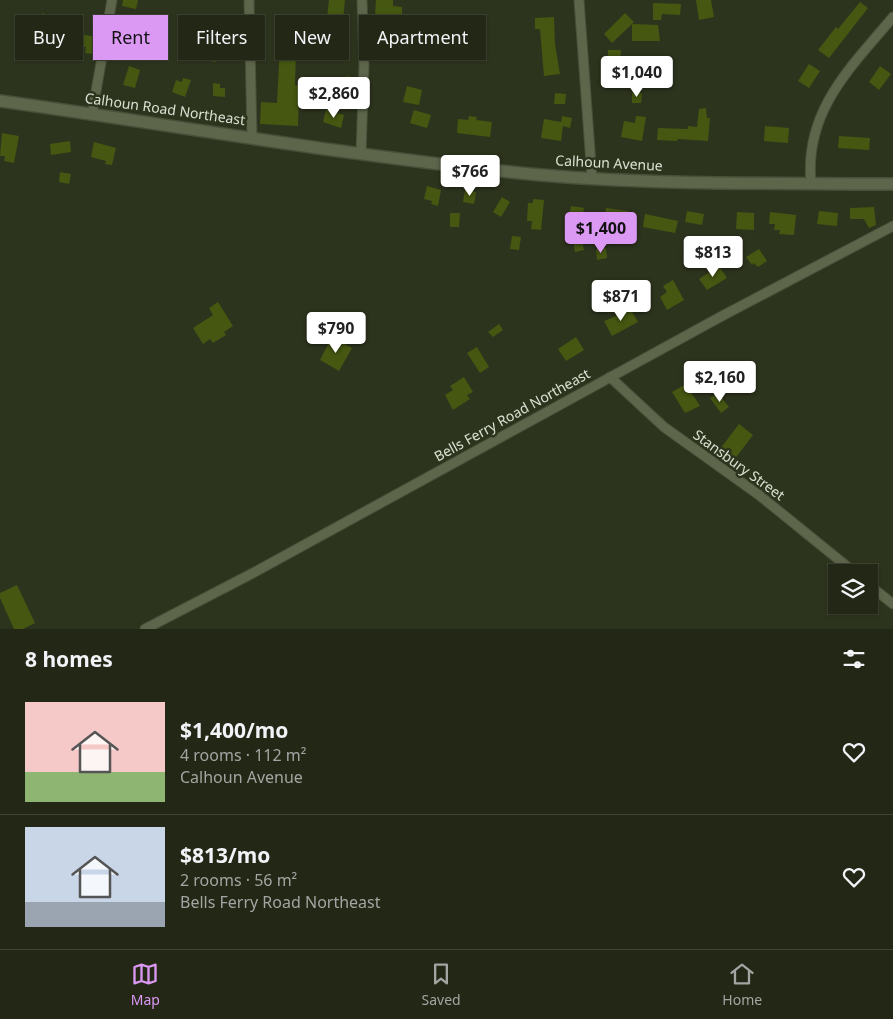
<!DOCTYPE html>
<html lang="en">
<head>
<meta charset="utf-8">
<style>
	:root { --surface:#222716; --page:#2a2f1f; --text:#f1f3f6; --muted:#a2a5a1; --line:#3f4435; --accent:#dc99f4 }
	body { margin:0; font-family:"Noto Sans",sans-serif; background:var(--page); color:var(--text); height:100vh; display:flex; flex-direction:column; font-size:19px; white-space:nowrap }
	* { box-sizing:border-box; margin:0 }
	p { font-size:16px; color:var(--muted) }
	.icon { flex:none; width:28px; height:28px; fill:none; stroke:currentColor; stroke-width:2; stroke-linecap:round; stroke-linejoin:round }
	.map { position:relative; height:629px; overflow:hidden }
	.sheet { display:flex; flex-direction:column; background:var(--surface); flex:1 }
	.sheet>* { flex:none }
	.hud { position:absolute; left:15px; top:15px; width:500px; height:45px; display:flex; gap:10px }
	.fabs { position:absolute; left:828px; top:564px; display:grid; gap:10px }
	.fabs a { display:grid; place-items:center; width:50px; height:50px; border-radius:0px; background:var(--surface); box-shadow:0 1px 4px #0004,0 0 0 1px var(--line); font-size:25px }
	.price { position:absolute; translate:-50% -42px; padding:0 11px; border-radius:5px; background:#fff; color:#222; font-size:16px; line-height:32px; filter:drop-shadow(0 1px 2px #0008) }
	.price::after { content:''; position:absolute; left:50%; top:30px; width:15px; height:11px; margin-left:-8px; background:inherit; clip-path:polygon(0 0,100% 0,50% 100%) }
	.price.on { background:var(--accent); color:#111 }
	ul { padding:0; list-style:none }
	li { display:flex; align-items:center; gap:15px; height:125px; padding:0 25px }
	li+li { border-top:1px solid var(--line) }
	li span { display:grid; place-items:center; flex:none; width:140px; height:100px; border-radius:0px; color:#555 }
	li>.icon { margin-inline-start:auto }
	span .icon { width:60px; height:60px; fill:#fffc; stroke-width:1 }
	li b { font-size:21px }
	h2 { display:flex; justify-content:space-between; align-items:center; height:60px; padding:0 25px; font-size:21px }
	.tag { padding:0 18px; border-radius:0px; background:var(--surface); box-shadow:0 1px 4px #0004,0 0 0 1px var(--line); font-size:18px; line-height:45px }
	.tag.on { background:var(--accent); color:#111 }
	.tabs { display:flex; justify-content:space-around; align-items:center; height:70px; border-top:1px solid var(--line); background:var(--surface); font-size:14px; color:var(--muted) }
	.tabs a { display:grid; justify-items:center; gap:2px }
	.tabs .on { color:var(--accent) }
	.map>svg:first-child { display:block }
	.building { fill:#455711 }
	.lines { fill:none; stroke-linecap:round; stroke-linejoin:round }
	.minor-casing { stroke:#49503a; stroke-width:11 }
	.tertiary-casing { stroke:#49503a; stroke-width:14 }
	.minor { stroke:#5d664b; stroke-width:9 }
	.tertiary { stroke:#5d664b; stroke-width:11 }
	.labels { text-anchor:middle; stroke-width:5; stroke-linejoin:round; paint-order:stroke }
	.street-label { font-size:14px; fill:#dbe0d2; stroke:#2d341d }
</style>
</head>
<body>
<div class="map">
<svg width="893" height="629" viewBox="0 0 893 629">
	<rect width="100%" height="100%" fill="#2d341d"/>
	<g class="building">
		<path d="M123,0h15l-2,9 -14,-3z"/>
		<path d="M329,0h16l-2,20 -16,-2z"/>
		<path d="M376,0h17v6l9,1v11l-27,-2z"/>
		<path d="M696,0h15l3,17 -15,3z"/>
		<path d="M860,2l8,6 -39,50 -11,-8 18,-23 2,2z"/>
		<path d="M653,3l28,1 -1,11 -18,-1 -1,6h-8z"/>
		<path d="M44,13l3,9 -9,4 -4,-10z"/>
		<path d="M625,13l9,9 -2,2 26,1 2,16h-28v-17l-20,19 -8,-9z"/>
		<path d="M554,17l1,27 5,30 -16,2 -4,-47h-5v-11z"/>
		<path d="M116,21l11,3 -4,15 -11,-3z"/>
		<path d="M281,24l16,1v11l37,-1v11h-38l-1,39 17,2 -1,13 -12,-2 -1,28 -38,-2 1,-22 16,1z"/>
		<path d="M196,28l24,4 -4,30 -13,-2 1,-7 -11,-1z"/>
		<path d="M24,33l21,2 -3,25 -21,-3z"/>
		<path d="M84,35l15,2 -2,11h-4v6l-8,-1 1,-6h-4z"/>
		<path d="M608,50h13l-2,31h-7l1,-7h-6z"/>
		<path d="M809,64l11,7 -11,17 -11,-7z"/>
		<path d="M129,66l11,4 -5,18 -12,-3z"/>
		<path d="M880,66l11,8 -12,16 -10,-8z"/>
		<path d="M346,76l11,2 -1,19 -16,-3z"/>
		<path d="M183,78l8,2 -6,17 -13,-5 4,-12 6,2z"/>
		<path d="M213,83l7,1v4h5v9l-12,-1z"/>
		<path d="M407,86l15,4 -3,15 -16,-3z"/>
		<path d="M555,93l11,1 -1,10h-11z"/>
		<path d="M632,93h10l-1,10h-9z"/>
		<path d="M706,108l1,10h3l-2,23 -30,-2 -1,2 -20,-1 1,-12 30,1v-3l9,1 2,-18z"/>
		<path d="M326,110l18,5 -3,13 -18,-6z"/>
		<path d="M414,110l17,5 -4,13 -17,-5z"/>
		<path d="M469,116l8,1 -1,3 16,2 -2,15 -33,-4 1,-14 10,1z"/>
		<path d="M562,116l10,2 -2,10 -7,-2 -2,15 -20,-3 3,-19 17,3z"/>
		<path d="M636,116l10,1 -4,24 -21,-4 3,-16 11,2z"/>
		<path d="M765,126l24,2 -1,15 -24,-2z"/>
		<path d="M2,133l17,3 -5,27 -10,-2 1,-5h-5z"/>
		<path d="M839,136l31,2 -1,12 -31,-2z"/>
		<path d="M70,141l1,11 -20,3 -1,-11z"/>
		<path d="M94,142l22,6 -4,17 -7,-1 1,-3 -15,-4z"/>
		<path d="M60,172l11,2 -2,10 -10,-2z"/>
		<path d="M427,186l14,4 -3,16 -7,-2 1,-3 -8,-2z"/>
		<path d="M465,190l11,2 -2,12 -11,-2z"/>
		<path d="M502,197l8,5 -9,15 -8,-5z"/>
		<path d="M533,199l11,1 -3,30 -10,-1 1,-8h-5l1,-18h5z"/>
		<path d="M571,206l13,2 -3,16 -13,-3z"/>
		<path d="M874,207l2,18 -7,3 -5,-9h-14v-11z"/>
		<path d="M606,208l22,3 -4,23 -16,-2 1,-10 -5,-1z"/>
		<path d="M687,211l17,3 -2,11 -17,-3z"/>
		<path d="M819,211l19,2 -1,13 -20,-2z"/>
		<path d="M737,212l17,1v17l-18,-1z"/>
		<path d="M770,212l26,3 -2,20 -15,-1 1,-4h-6l1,-6h-6z"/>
		<path d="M450,213h10l-1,14h-9z"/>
		<path d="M645,214l33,7 -3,12 -32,-6z"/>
		<path d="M512,236l9,1 -2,13 -9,-1z"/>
		<path d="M582,240l2,10 -9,2 -2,-10z"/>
		<path d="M606,248l1,10 -10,2 -1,-11z"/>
		<path d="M759,249l8,12 -9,6 -4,-4 -2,2 -6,-8z"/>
		<path d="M719,266l8,12 -20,12 -8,-11z"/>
		<path d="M673,280l11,20 -17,10 -7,-13 7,-5 -4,-6z"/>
		<path d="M218,302l15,24 -9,6 2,3 -13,8 -3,-4 -7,5 -10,-16 20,-13 -4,-7z"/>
		<path d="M631,310l7,12 -26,14 -8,-15z"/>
		<path d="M499,324l4,6 -10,7 -5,-5z"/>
		<path d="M332,337l20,11 -13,23 -19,-11z"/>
		<path d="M576,337l8,13 -18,11 -8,-12z"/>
		<path d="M477,347l12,20 -9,6 -13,-20z"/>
		<path d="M464,377l9,15 -6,3 3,4 -17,11 -8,-15 8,-5 -3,-4z"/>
		<path d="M686,384l14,22 -15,7 -13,-21z"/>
		<path d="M718,393l11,14 -8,6 -11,-15z"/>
		<path d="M739,424l14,11 -19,25 -14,-11z"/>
		<path d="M17,585l18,38 -12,6h-9l-14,-31v-5z"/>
	</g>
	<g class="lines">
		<defs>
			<g id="minor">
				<path d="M249,0l3,137"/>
				<path d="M579,0l13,178"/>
				<path d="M92,114l20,-114"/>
				<path d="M361,153l3,-88 -2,-65"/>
				<path d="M811,183c-7,-72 40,-116 82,-166"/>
				<path d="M610,377l54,50 95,68 95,77"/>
				<path d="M869,585l24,19"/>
				<path d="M145,629l108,-56 469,-257 171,-90"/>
			</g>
			<path id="tertiary" d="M0,101c180,25 360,57 541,74 117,10 235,8 352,9"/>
		</defs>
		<use href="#minor" class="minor-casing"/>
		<use href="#tertiary" class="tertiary-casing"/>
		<use href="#minor" class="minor"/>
		<use href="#tertiary" class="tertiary"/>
	</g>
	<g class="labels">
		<g class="street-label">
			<text transform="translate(165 109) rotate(8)" y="5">Calhoun Road Northeast</text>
			<text transform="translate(609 163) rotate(3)" y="5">Calhoun Avenue</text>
			<text transform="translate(512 415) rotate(-29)" y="5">Bells Ferry Road Northeast</text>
			<text transform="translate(739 465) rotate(36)" y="5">Stansbury Street</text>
		</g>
	</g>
</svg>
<div class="fabs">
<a><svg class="icon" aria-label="layers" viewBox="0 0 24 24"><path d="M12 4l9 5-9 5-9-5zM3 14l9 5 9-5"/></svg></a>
</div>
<b class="price" style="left:637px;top:98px">$1,040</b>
<b class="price" style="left:334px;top:119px">$2,860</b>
<b class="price" style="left:470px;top:197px">$766</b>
<b class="price on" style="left:601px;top:254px">$1,400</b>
<b class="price" style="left:713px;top:278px">$813</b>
<b class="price" style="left:621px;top:322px">$871</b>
<b class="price" style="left:336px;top:354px">$790</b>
<b class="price" style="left:720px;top:403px">$2,160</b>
<div class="hud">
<a class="tag">Buy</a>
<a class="tag on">Rent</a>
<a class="tag">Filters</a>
<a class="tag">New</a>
<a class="tag">Apartment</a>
</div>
</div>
<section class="sheet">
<h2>8 homes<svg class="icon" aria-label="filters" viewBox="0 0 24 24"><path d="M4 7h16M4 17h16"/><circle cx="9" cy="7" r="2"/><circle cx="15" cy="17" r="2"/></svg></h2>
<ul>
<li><span style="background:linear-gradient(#f6c9c9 70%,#8fb573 0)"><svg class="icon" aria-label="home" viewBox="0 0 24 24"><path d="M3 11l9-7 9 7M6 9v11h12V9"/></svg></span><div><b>$1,400/mo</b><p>4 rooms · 112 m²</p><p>Calhoun Avenue</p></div><svg class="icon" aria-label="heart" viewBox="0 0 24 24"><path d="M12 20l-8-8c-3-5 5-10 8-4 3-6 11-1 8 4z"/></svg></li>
<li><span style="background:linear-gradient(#c9d6e8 75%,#9aa5b1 0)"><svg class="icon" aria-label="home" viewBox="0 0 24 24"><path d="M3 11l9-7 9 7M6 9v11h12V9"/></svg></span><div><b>$813/mo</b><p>2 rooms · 56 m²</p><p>Bells Ferry Road Northeast</p></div><svg class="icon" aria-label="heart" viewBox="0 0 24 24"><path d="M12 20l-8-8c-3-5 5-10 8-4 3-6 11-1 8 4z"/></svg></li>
</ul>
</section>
<nav class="tabs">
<a class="on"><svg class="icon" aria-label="map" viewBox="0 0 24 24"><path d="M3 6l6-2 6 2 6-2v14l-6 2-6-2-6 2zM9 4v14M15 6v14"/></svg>Map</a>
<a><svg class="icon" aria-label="saved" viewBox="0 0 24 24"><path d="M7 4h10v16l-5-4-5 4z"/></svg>Saved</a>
<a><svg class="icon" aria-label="home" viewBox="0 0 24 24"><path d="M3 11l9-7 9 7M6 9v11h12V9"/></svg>Home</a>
</nav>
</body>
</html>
